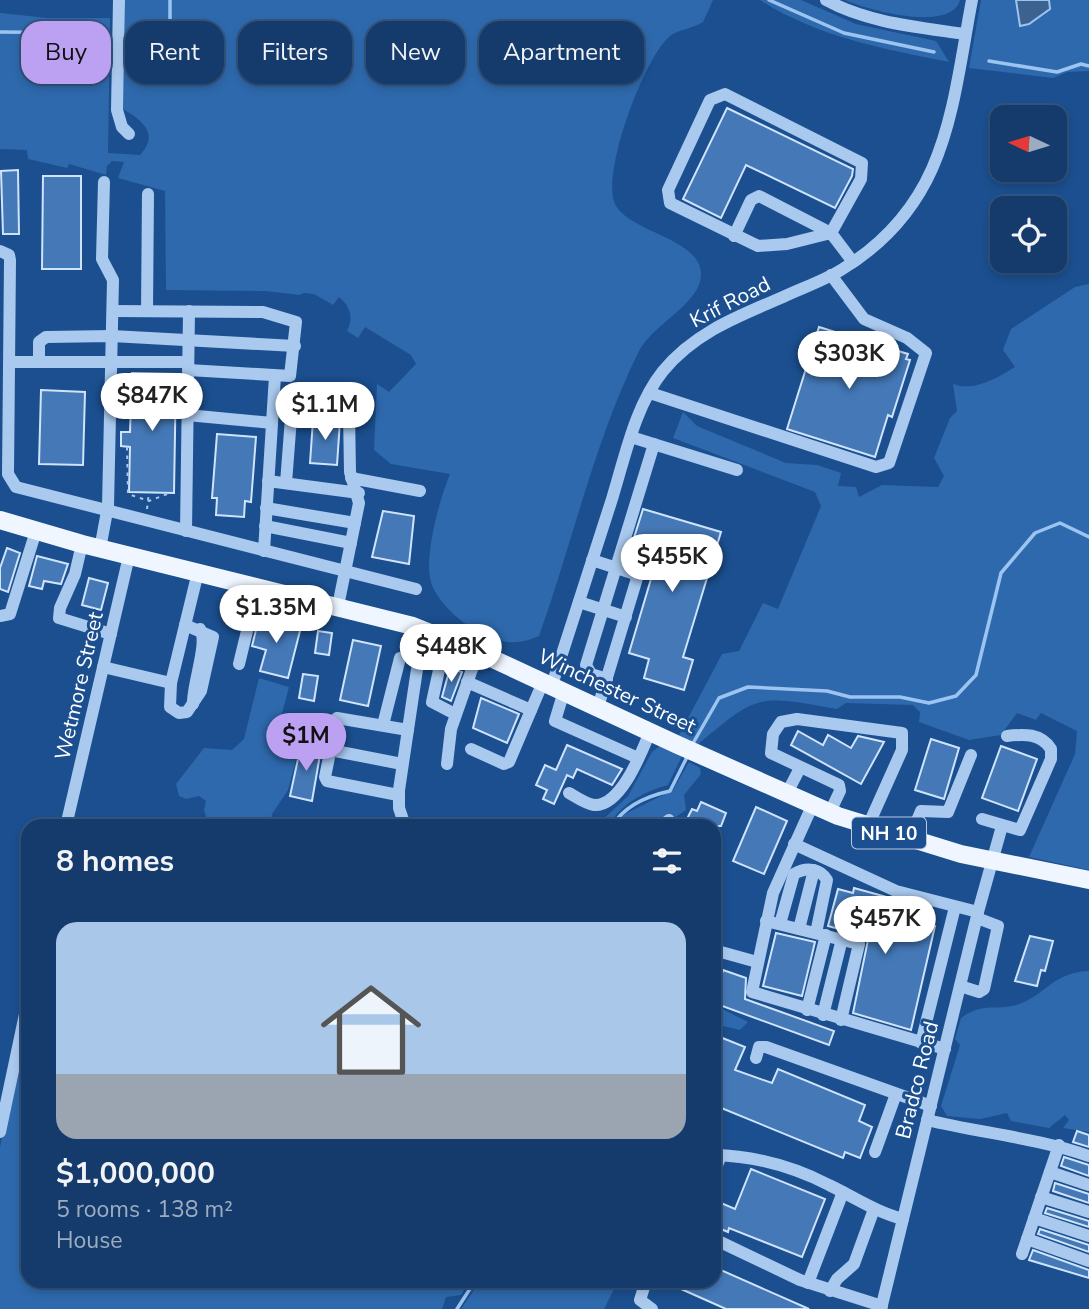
<!DOCTYPE html>
<html lang="en">
<head>
<meta charset="utf-8">
<style>
	:root { --surface:#143b6b; --page:#214673; --text:#f1f3f6; --muted:#9dadc1; --line:#33557e; --accent:#bca0f2 }
	body { margin:0; font-family:"Nunito Sans",sans-serif; background:var(--page); color:var(--text); height:100vh; display:flex; flex-direction:column; font-size:26px; white-space:nowrap }
	* { box-sizing:border-box; margin:0 }
	p { font-size:23px; color:var(--muted) }
	.icon { flex:none; width:38px; height:38px; fill:none; stroke:currentColor; stroke-width:2; stroke-linecap:round; stroke-linejoin:round }
	.map { position:relative; flex:1; overflow:hidden }
	.drawer { position:absolute; left:21px; top:819px; width:700px; height:469px; display:flex; flex-direction:column; background:var(--surface); border-radius:21px; box-shadow:0 4px 10px #0003,0 0 0 2px var(--line) }
	.drawer>* { flex:none }
	.top-card { position:absolute; left:21px; top:21px; width:700px; height:63px; display:flex; gap:14px }
	.needle { width:46px; rotate:274deg }
	.controls { position:absolute; left:990px; top:105px; display:grid; gap:14px }
	.controls a { display:grid; place-items:center; width:77px; height:77px; border-radius:14px; background:var(--surface); box-shadow:0 4px 10px #0003,0 0 0 2px var(--line); font-size:35px }
	.price { position:absolute; translate:-50% -60px; padding:0 16px; border-radius:24px; background:#fff; color:#222; font-size:23px; line-height:46px; filter:drop-shadow(0 2px 4px #0008) }
	.price::after { content:''; position:absolute; left:50%; top:42px; width:21px; height:16px; margin-left:-10px; background:inherit; clip-path:polygon(0 0,100% 0,50% 100%) }
	.price.current { background:var(--accent); color:#111 }
	ul { padding:0; list-style:none }
	li { display:grid; align-content:center; gap:14px; height:371px; padding:0 35px }
	li span { display:grid; place-items:center; height:217px; border-radius:21px; color:#555 }
	li>.icon { margin-inline-start:auto }
	span .icon { width:126px; height:126px; fill:#fffc; stroke-width:1 }
	li b { font-size:30px }
	h2 { display:flex; justify-content:space-between; align-items:center; height:84px; padding:0 35px; font-size:30px }
	.pill { padding:0 24px; border-radius:21px; background:var(--surface); box-shadow:0 4px 10px #0003,0 0 0 2px var(--line); font-size:24px; line-height:63px }
	.pill.current { background:var(--accent); color:#111 }
	.map>svg:first-child { display:block }
	.green { fill:#2e69ad }
	.water { fill:#3c6290; stroke:#9cc4f0; stroke-width:2 }
	.lines { fill:none; stroke-linecap:round; stroke-linejoin:round }
	.stream { stroke:#9cc4f0; stroke-width:3.5 }
	.building { fill:#4478b7; stroke:#cfe3fa; stroke-width:2 }
	.path { stroke:#a9c9ee; stroke-width:2; stroke-dasharray:3.5 5; stroke-linecap:butt }
	.minor { stroke:#a9c9ee; stroke-width:12 }
	.major { stroke:#f0f6ff; stroke-width:18 }
	.labels { text-anchor:middle; stroke-width:6; stroke-linejoin:round; paint-order:stroke }
	.shield { fill:#1b4f8f; stroke:#bbcadd; stroke-width:2 }
	.shield-label { font-size:19px; font-weight:bold; fill:#fff }
	.street-label { font-size:21px; fill:#fff; stroke:#1b4f8f }
</style>
</head>
<body>
<div class="map">
<svg width="1089" height="1309" viewBox="0 0 1089 1309">
	<rect width="100%" height="100%" fill="#1b4f8f"/>
	<g class="green">
		<path d="M125,0h588l-10,22c-11,7 -25,7 -34,15 -25,21 -68,137 -54,167 14,29 87,34 86,71 0,28 -49,50 -62,76 -45,91 -66,190 -100,285 -10,4 -19,7 -31,6 -27,-2 -66,-31 -76,-57 -10,-25 8,-87 18,-111l-59,-10 -17,-14 3,-66 12,8 27,-28 -5,-9 -46,-28 -7,11 -11,-7c7,-14 3,-25 -8,-34l-6,8 -19,-11 -10,-1 -5,2 -33,-4 -100,-1 -1,-99 -47,-13 6,-16 -12,-1 -5,5 -1,9 -37,-11 -2,4 -39,-9 -1,-9 -27,-1v-136l48,5h62l-2,135 32,2c20,-21 2,-35 -17,-46z"/>
		<path d="M760,0h41l55,24 80,17 13,21c-65,-13 -132,-25 -189,-62z"/>
		<path d="M845,0h115c-9,33 -93,10 -115,0z"/>
		<path d="M981,0h108v71l-22,1 -14,6 -84,-10z"/>
		<path d="M1089,284v586l-60,-13 46,-103 2,-23 -36,-18 -5,7 -19,-7 -16,22 -32,5 -50,-18 1,-10 -7,-7 -67,-2 -9,6c-81,-14 -78,-16 -141,37l-19,-7 45,-85 17,-3 24,-48 15,6 43,-103 -6,-14 -142,-54 10,-26 14,14 89,37 31,2 24,8 -3,13 18,1 3,10 23,-12 56,2 6,-11 -10,-18 16,-40 7,-7 -4,-27c21,8 44,-6 62,-17l-12,-17 8,-21 64,-42z"/>
		<path d="M259,678l30,9 -8,30 42,-4 3,5 -5,16 -20,8 -13,48 -16,24 -1,12h-62l-5,-16 2,-9 -7,-5 -13,3 -7,-3 -3,-12 28,-36 28,2 12,-11z"/>
		<path d="M660,746l22,10 -14,29c-27,8 -45,18 -60,41h-12l32,-30 24,-44z"/>
		<path d="M689,762l11,6 1,6 -17,21 2,15 -10,7 -6,-2c-13,7 -39,11 -54,11l5,-10 52,-26z"/>
		<path d="M1089,971v161l-26,-4 6,-8 -4,-5 -16,13 -38,-7 -4,-8 -27,6 -33,-3 -6,-10 19,-61 -5,-6 6,-21c24,-17 35,-6 58,-14 27,-9 32,-31 70,-33z"/>
		<path d="M714,1005l34,17 -8,8 -26,-6z"/>
		<path d="M21,1051l7,1v229h441l-8,14 -15,2 -4,12h-442v-162z"/>
		<path d="M480,1281h138l-14,28h-143z"/>
	</g>
	<path class="water" d="M1016,0h33l1,9 -21,15 -9,2z"/>
	<g class="lines">
		<g class="stream">
			<path d="M769,0l75,33 90,19"/>
			<path d="M0,32l105,1"/>
			<path d="M136,34l34,-7v-27"/>
			<path d="M989,61l68,11 24,-8 8,2"/>
			<path d="M692,745l27,-47 29,-11 79,4 23,6h50l29,6 27,-7 20,-21 25,-102 34,-40 25,-10 29,14"/>
			<path d="M612,826c13,-21 35,-30 58,-35l18,-36"/>
			<path d="M457,1309l18,-28"/>
		</g>
	</g>
	<g class="building">
		<path d="M727,108l126,61 -1,7 -17,32 -89,-43 -25,53 -38,-19z"/>
		<path d="M18,170l1,64h-16l-2,-63z"/>
		<path d="M43,176h38v93h-39z"/>
		<path d="M819,327l29,9 2,-4 13,4 -2,4 47,14 -2,5 4,1 -18,57 -4,-2 -13,42 -88,-28z"/>
		<path d="M132,373l44,1 -2,119 -45,-1 1,-45 -9,-1v-14h9z"/>
		<path d="M41,390l44,2 -2,73 -44,-1z"/>
		<path d="M313,420l27,1 -3,44 -27,-2z"/>
		<path d="M217,434l39,3 -5,65 -6,-1 -1,16 -28,-2 1,-17h-5z"/>
		<path d="M643,509l78,23 -38,125 10,3 -9,30 -40,-12 5,-19 -20,-6 30,-101 -27,-8z"/>
		<path d="M383,511l31,5 -5,48 -37,-7z"/>
		<path d="M7,548l13,5 -12,39 -8,-3v-21z"/>
		<path d="M37,556l31,8 -7,20 -17,-3 -2,8 -13,-3z"/>
		<path d="M89,578l19,5 -7,27 -19,-5z"/>
		<path d="M260,614l41,13 -13,51 -28,-7 6,-21 -14,-4z"/>
		<path d="M318,631l14,2 -3,22 -14,-2z"/>
		<path d="M353,640l28,6 -13,60 -28,-6z"/>
		<path d="M450,668l12,4 -11,29 -9,-4z"/>
		<path d="M303,674l15,2 -4,25 -15,-3z"/>
		<path d="M481,698l38,16 -12,29 -34,-15z"/>
		<path d="M798,731l25,14 5,-10 23,13 7,-12 26,6 -23,42 -70,-39z"/>
		<path d="M931,739l28,9 -15,51 -29,-9z"/>
		<path d="M301,745l20,4 -9,52 -22,-5z"/>
		<path d="M567,745l55,24 -10,16 -35,-16 -4,9 -6,-3 -13,29 -11,-5 4,-9 -11,-5 9,-20 11,5z"/>
		<path d="M1001,746l36,13 -19,52 -36,-13z"/>
		<path d="M701,802l25,11 -5,13h-30l1,-3 -6,-2 6,-12 5,2z"/>
		<path d="M756,807l31,14 -23,53 -31,-13z"/>
		<path d="M854,888l36,10 -3,16 48,12 -24,104 -58,-17 15,-73 -6,-5 -34,-9 10,-37 15,4z"/>
		<path d="M776,933l39,9 -13,54 -39,-10z"/>
		<path d="M1030,936l23,5 -8,30 -4,-1 -4,16 -22,-5z"/>
		<path d="M723,970l23,8 -1,21 89,32 -5,14 -115,-42z"/>
		<path d="M720,1037l25,10 -10,23 37,13 6,-14 87,36 -6,16 13,6 -12,31 -15,-6 -2,6 -129,-53v-54z"/>
		<path d="M1077,1131l12,4v12l-16,-5z"/>
		<path d="M1064,1157l25,8v11l-28,-10z"/>
		<path d="M751,1169l74,30 -23,58 -73,-29 -1,4 -14,-6v-26l21,9z"/>
		<path d="M1055,1183l34,11v9l-36,-12z"/>
		<path d="M1047,1208l42,13v6l-44,-14z"/>
		<path d="M1040,1229l49,16v7l-51,-18z"/>
		<path d="M1033,1250l56,20v8l-60,-18z"/>
		<path d="M714,1267l95,42h-83l-63,-28h51z"/>
	</g>
	<g class="lines">
		<g class="path">
			<path d="M127,447l1,47 21,7 21,-8"/>
			<path d="M147,509l2,-17"/>
		</g>
		<g class="minor">
			<path d="M119,0l-2,110 5,17 7,7"/>
			<path d="M826,0c42,23 92,27 139,34"/>
			<path d="M725,94l137,69 -1,16 -30,54 -44,11 -29,2 -88,-43 -2,-13 42,-90z"/>
			<path d="M734,236l17,-36 8,-4 72,37 22,29"/>
			<path d="M0,251l9,4 1,5 -2,214 8,13 400,102"/>
			<path d="M113,311l150,1 33,10 -6,54 -102,-6"/>
			<path d="M147,311l1,-117"/>
			<path d="M10,362h178"/>
			<path d="M39,362v-20l7,-5 66,-1 183,10"/>
			<path d="M650,393l226,74 13,-4 37,-110 -19,-15 -43,-19 -33,-44"/>
			<path d="M274,404l69,6 6,4 1,58 9,31 -21,103"/>
			<path d="M187,415l85,8"/>
			<path d="M631,437l106,33"/>
			<path d="M351,478l69,13"/>
			<path d="M268,481l91,12"/>
			<path d="M286,483l6,-78"/>
			<path d="M266,508l89,15"/>
			<path d="M265,526l86,17"/>
			<path d="M186,531l3,-220"/>
			<path d="M82,544l-7,30 -15,34 -1,10 52,16"/>
			<path d="M100,549l8,-43 5,-226 -11,-21 2,-77"/>
			<path d="M264,551l11,-175"/>
			<path d="M592,560l46,15 -40,132"/>
			<path d="M579,602l47,15"/>
			<path d="M0,616l10,-2 26,-83"/>
			<path d="M446,638l-14,64 23,12"/>
			<path d="M239,664l19,-78"/>
			<path d="M103,667l68,16 27,-111"/>
			<path d="M607,679l-16,-5 -5,-9 68,-221"/>
			<path d="M467,682l64,28"/>
			<path d="M171,683l-1,24 9,6 8,-1 14,-21 12,-54 -28,-12"/>
			<path d="M552,685c20,-62 40,-124 60,-186 13,-42 23,-93 51,-128 32,-39 76,-55 120,-74 19,-9 40,-16 58,-27 107,-65 110,-159 131,-270"/>
			<path d="M564,691l-9,30 83,37"/>
			<path d="M193,704c-1,-19 16,-62 7,-75"/>
			<path d="M383,725l17,-67"/>
			<path d="M471,749l33,15 5,-2 34,-80"/>
			<path d="M330,750l72,14"/>
			<path d="M447,764l4,-35 27,-77"/>
			<path d="M569,793c7,4 17,11 25,12 27,2 48,-54 56,-73"/>
			<path d="M787,793l13,-25"/>
			<path d="M398,795l-71,-14 -2,-4 12,-59 71,12"/>
			<path d="M813,804l-40,89 -21,99 193,57"/>
			<path d="M830,812l10,-21 -1,-6 -68,-32 2,-19 8,-12 16,-3 105,14v17l-34,76"/>
			<path d="M982,819l38,11 31,-71v-10c-10,-16 -27,-15 -44,-13"/>
			<path d="M66,826l63,-270"/>
			<path d="M405,826l-6,-18v-18l24,-161"/>
			<path d="M661,826l8,-6"/>
			<path d="M909,839l12,-28 27,1 23,-57"/>
			<path d="M794,844l102,47 82,21"/>
			<path d="M766,921l93,23 -18,76"/>
			<path d="M780,924l14,-50c12,-7 26,-6 33,6l-11,53"/>
			<path d="M799,929l15,-59"/>
			<path d="M714,950l43,12"/>
			<path d="M960,986l19,6 5,-3 14,-63 -21,-8"/>
			<path d="M807,1010l19,-75"/>
			<path d="M823,1015l19,-76"/>
			<path d="M921,1043l34,-136"/>
			<path d="M756,1058l3,-11h7l165,59"/>
			<path d="M927,1120c54,13 110,18 162,36"/>
			<path d="M0,1132l28,-132"/>
			<path d="M875,1152l21,-58"/>
			<path d="M714,1155c41,1 78,11 115,30 25,12 47,27 74,34"/>
			<path d="M1050,1172l39,13"/>
			<path d="M714,1173l7,-18"/>
			<path d="M1041,1197l48,15"/>
			<path d="M1034,1218l55,18"/>
			<path d="M714,1239l86,41 82,26"/>
			<path d="M1027,1239l62,22"/>
			<path d="M1022,1254l37,-109"/>
			<path d="M646,1281l-6,19 12,9"/>
			<path d="M808,1283l35,-91"/>
			<path d="M830,1291l7,-12 17,-15 20,-55"/>
			<path d="M881,1309l97,-397 24,-86"/>
		</g>
		<path class="major" d="M0,520l82,24 331,82 65,26 200,93 160,71 123,38 128,26"/>
	</g>
	<g class="labels">
		<rect class="shield" x="852" y="817.5" width="74" height="31" rx="5"/>
		<g class="shield-label">
			<text x="889" y="840">NH 10</text>
		</g>
		<g class="street-label">
			<text transform="translate(730 302) rotate(-27)" y="7">Krif Road</text>
			<text transform="translate(79 686) rotate(-77)" y="7">Wetmore Street</text>
			<text transform="translate(617 691) rotate(25)" y="7">Winchester Street</text>
			<text transform="translate(917 1080) rotate(-76)" y="7">Bradco Road</text>
		</g>
	</g>
</svg>
<div class="controls">
<a><svg class="needle" viewBox="-14 -14 28 28"><path d="M0-13l5 13h-10z" fill="#e53935"/><path d="M0 13l5-13h-10z" fill="#9dadc1"/></svg></a>
<a><svg class="icon" aria-label="locate" viewBox="0 0 24 24"><circle cx="12" cy="12" r="6"/><path d="M12 2v4M12 18v4M2 12h4M18 12h4"/></svg></a>
</div>
<b class="price" style="left:849px;top:391px">$303K</b>
<b class="price" style="left:152px;top:433px">$847K</b>
<b class="price" style="left:325px;top:442px">$1.1M</b>
<b class="price" style="left:672px;top:594px">$455K</b>
<b class="price" style="left:276px;top:645px">$1.35M</b>
<b class="price" style="left:451px;top:684px">$448K</b>
<b class="price current" style="left:306px;top:773px">$1M</b>
<b class="price" style="left:885px;top:956px">$457K</b>
<div class="top-card">
<a class="pill current">Buy</a>
<a class="pill">Rent</a>
<a class="pill">Filters</a>
<a class="pill">New</a>
<a class="pill">Apartment</a>
</div>
<section class="drawer">
<h2>8 homes<svg class="icon" aria-label="filters" viewBox="0 0 24 24"><path d="M4 7h16M4 17h16"/><circle cx="9" cy="7" r="2"/><circle cx="15" cy="17" r="2"/></svg></h2>
<ul>
<li><span style="background:linear-gradient(#a9c7e8 70%,#9aa5b1 0)"><svg class="icon" aria-label="home" viewBox="0 0 24 24"><path d="M3 11l9-7 9 7M6 9v11h12V9"/></svg></span><div><b>$1,000,000</b><p>5 rooms · 138 m²</p><p>House</p></div></li>
</ul>
</section>
</div>
</body>
</html>
